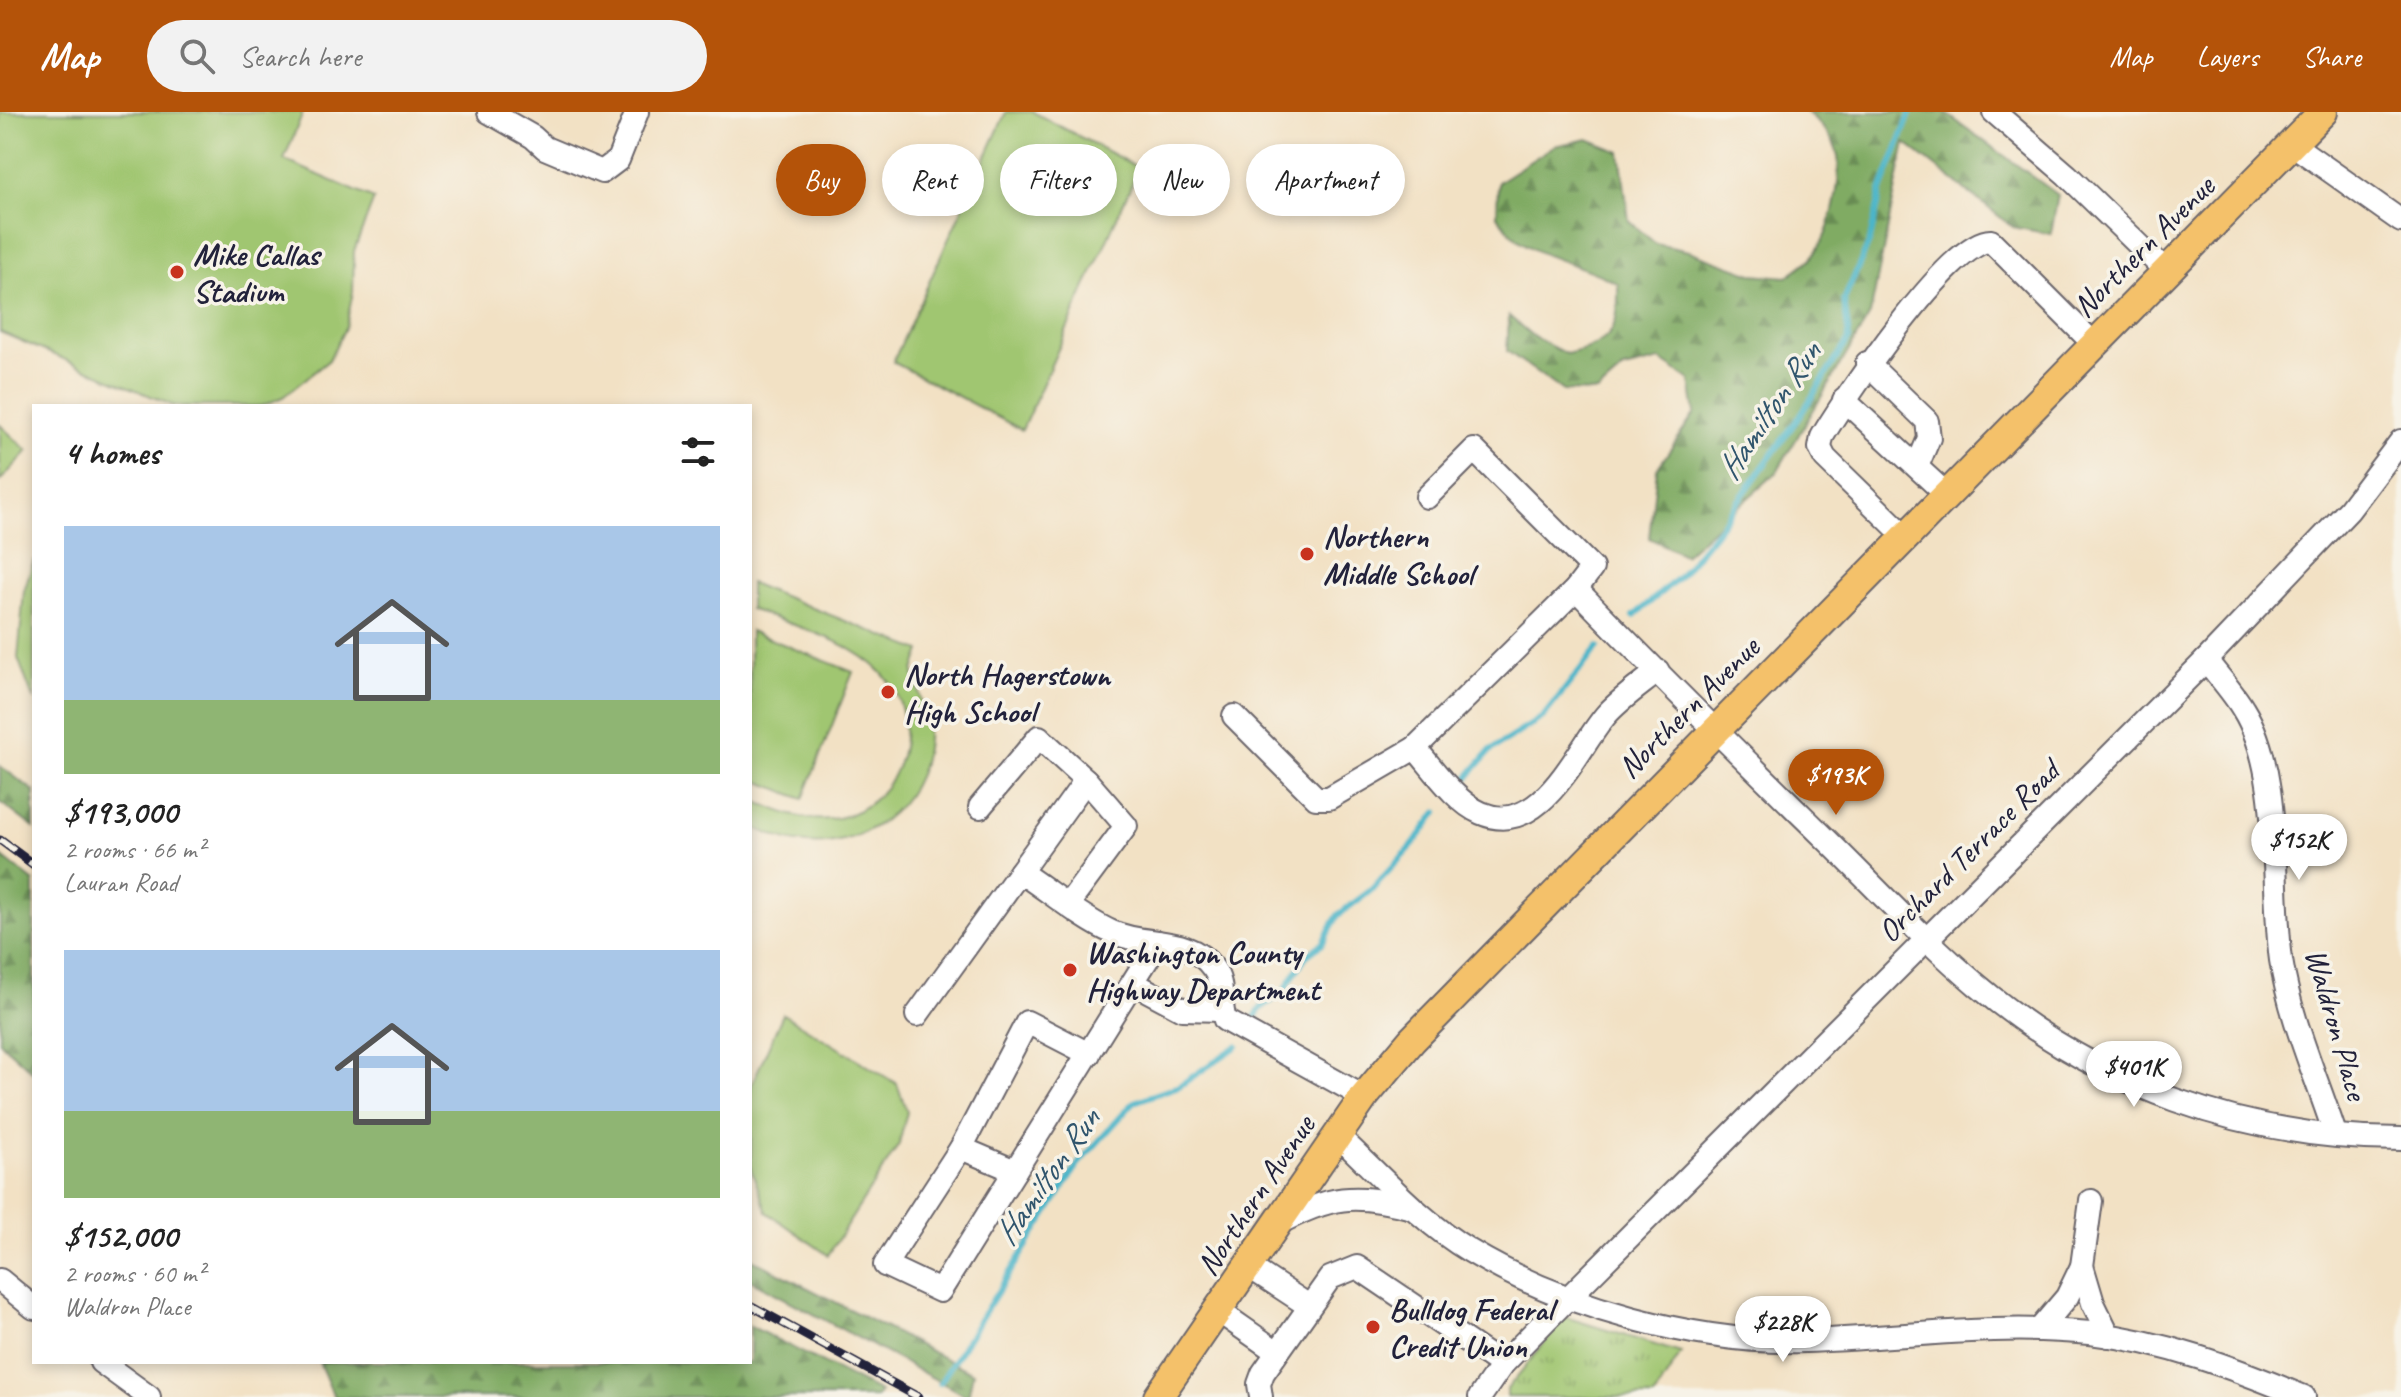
<!DOCTYPE html>
<html lang="en">
<head>
<meta charset="utf-8">
<style>
	:root { --surface:#fff; --page:#f2f2f2; --text:#222; --muted:#767676; --accent:#b45309 }
	body { margin:0; font-family:Caveat,sans-serif; background:var(--page); color:var(--text); height:100vh; display:flex; flex-direction:column; font-size:30px; white-space:nowrap }
	* { box-sizing:border-box; margin:0 }
	p { font-size:26px; color:var(--muted) }
	.icon { flex:none; width:44px; height:44px; fill:none; stroke:currentColor; stroke-width:2; stroke-linecap:round; stroke-linejoin:round }
	.map { position:relative; flex:1; overflow:hidden }
	.sheet { position:absolute; left:32px; top:292px; width:720px; height:960px; display:flex; flex-direction:column; background:var(--surface); border-radius:0px; box-shadow:0 4px 12px #0003 }
	.sheet>* { flex:none }
	.top-card { position:absolute; left:776px; top:32px; width:760px; height:72px; display:flex; gap:16px }
	.price { position:absolute; translate:-50% -68px; padding:0 18px; border-radius:28px; background:#fff; color:#222; font-size:26px; line-height:52px; filter:drop-shadow(0 2px 4px #0008) }
	.price::after { content:''; position:absolute; left:50%; top:48px; width:24px; height:18px; margin-left:-12px; background:inherit; clip-path:polygon(0 0,100% 0,50% 100%) }
	.price.active { background:var(--accent); color:#fff }
	ul { padding:0; list-style:none }
	li { display:grid; align-content:center; gap:16px; height:424px; padding:0 32px }
	li span { display:grid; place-items:center; height:248px; border-radius:0px; color:#555 }
	li>.icon { margin-inline-start:auto }
	span .icon { width:144px; height:144px; fill:#fffc; stroke-width:1 }
	li b { font-size:34px }
	h2 { display:flex; justify-content:space-between; align-items:center; height:96px; padding:0 32px; font-size:34px }
	.pill { padding:0 28px; border-radius:36px; background:var(--surface); box-shadow:0 4px 12px #0003; font-size:28px; line-height:72px }
	.pill.active { background:var(--accent); color:#fff }
	header { display:flex; align-items:center; gap:48px; box-sizing:border-box; height:112px; padding:0 40px; background:var(--accent); color:#fff }
	header strong { font-size:38px }
	nav { display:flex; gap:44px; margin-inline-start:auto; font-size:28px }
	.search { width:560px; height:72px; background:var(--page); display:flex; align-items:center; gap:20px; box-sizing:border-box; padding:0 28px; border-radius:44px; color:var(--muted); font-size:30px }
	.map>svg:first-child { display:block }
	.grass { fill:url(#grass-tufts); stroke:#617456; stroke-width:2 }
	.forest { fill:url(#forest-firs); stroke:#51664f; stroke-width:2 }
	.pitch { fill:#a0c671; stroke:#617456; stroke-width:2 }
	.lines { fill:none; stroke-linecap:round; stroke-linejoin:round }
	.stream { stroke:#4bb5c9; stroke-width:6 }
	.minor-casing { stroke:#6b656b; stroke-width:26 }
	.major-casing { stroke:#6b656b; stroke-width:32 }
	.minor { stroke:#fff; stroke-width:22 }
	.major { stroke:#f4c16a; stroke-width:28 }
	.rail-casing { stroke:#22223b; stroke-width:9 }
	.rail { stroke:#f7f3e8; stroke-width:6; stroke-dasharray:18; stroke-linecap:butt }
	.poi-dot { fill:#c8321e; stroke:#f7f3e8; stroke-width:3 }
	.labels { text-anchor:middle; stroke-width:7; stroke-linejoin:round; paint-order:stroke }
	.street-label { font-size:32px; fill:#22223b; stroke:#f7f3e8 }
	.poi-label { font-size:32px; font-weight:bold; fill:#22223b; stroke:#f7f3e8; text-anchor:start }
	.water-label { font-size:34px; font-style:italic; fill:#30556d; stroke:#f7f3e8 }
</style>
</head>
<body>
<header>
<strong>Map</strong>
<div class="search"><svg class="icon" aria-label="search" viewBox="0 0 24 24"><circle cx="10" cy="10" r="6"/><path d="M15 15l6 6"/></svg>Search here</div>
<nav><a>Map</a><a>Layers</a><a>Share</a></nav>
</header>
<div class="map">
<svg width="2401" height="1285" viewBox="0 0 2401 1285">
	<defs>
		<pattern id="grass-tufts" width="24" height="20" patternUnits="userSpaceOnUse" patternTransform="scale(2)"><rect width="24" height="20" fill="#a0c671"/><path d="M3 7l-1-3M5 7V3M7 7l1-3M15 17l-1-3M17 17v-4M19 17l1-3" fill="none" stroke="#82a05e"/></pattern>
		<pattern id="forest-firs" width="22" height="20" patternUnits="userSpaceOnUse" patternTransform="scale(2)"><rect width="22" height="20" fill="#80ab63"/><path d="M5 1l3.5 6h-7zM16 11l3.5 6h-7z" fill="#688b53"/></pattern>
	</defs>
	<rect width="100%" height="100%" fill="#f7f3e8"/>
	<filter id="ink" filterUnits="userSpaceOnUse"><feTurbulence type="fractalNoise" baseFrequency=".0125" numOctaves="2"/><feDisplacementMap in="SourceGraphic" scale="16" xChannelSelector="R" yChannelSelector="G"/><feConvolveMatrix kernelMatrix="1 2 1 2 8 2 1 2 1" color-interpolation-filters="sRGB"/></filter>
	<filter id="wash" filterUnits="userSpaceOnUse"><feTurbulence type="fractalNoise" baseFrequency=".006" numOctaves="4" result="noise"/><feDisplacementMap in="SourceGraphic" scale="32" xChannelSelector="R" yChannelSelector="G"/><feGaussianBlur stdDeviation="1.8" result="paint"/><feColorMatrix in="noise" values="0 0 0 0 0 0 0 0 0 0 0 0 0 0 0 0 0 1.4 0 .05"/><feComposite in="paint" operator="in"/></filter>
	<g filter="url(#wash)">
		<rect width="100%" height="100%" fill="#f2e1c4"/>
		<path class="grass" d="M1565,1205l116,36 -27,44h-147v-8z"/>
		<g class="forest">
			<path d="M1806,0h138l114,83 -7,39 -38,-7 -108,-84 -35,172 -94,158 -92,82 -35,-17 8,-69 38,-56 -5,-33 -30,-20 -36,9 -26,23 -35,-1 -56,-40 2,-35 26,22 31,16c47,-11 53,-23 52,-70 -30,-18 -65,-22 -95,-41 -10,-6 -18,-18 -26,-27l1,-34 56,-36 34,-7 32,13 9,69 27,23 33,7 63,23 35,3c7,-6 17,-12 24,-19 20,-21 30,-73 27,-101 -2,-17 -19,-35 -32,-45z"/>
			<path d="M0,654l34,25v37l-34,-26z"/>
			<path d="M0,743l34,27v191l-34,-31z"/>
			<path d="M750,1146l223,115 -5,24 -218,-117z"/>
			<path d="M750,1214l130,66 -4,5h-542l-15,-35h431z"/>
		</g>
		<g class="pitch">
			<path d="M0,0h303l-19,48 90,39 -20,52 -1,41 -7,34 -17,34 -46,37 -21,9h-88l-174,-74z"/>
			<path d="M1006,0h27l106,56 -117,262 -129,-68z"/>
			<path d="M0,313l28,26 -28,30z"/>
			<path d="M34,447v142l-16,-43 6,-67z"/>
			<path d="M750,471l171,68c-2,7 -8,17 -7,23 5,23 15,42 13,66 -5,67 -65,112 -130,102 -16,-2 -32,-10 -47,-16v-27c28,12 57,25 88,19 65,-14 88,-100 43,-146 -32,-33 -89,-46 -131,-63z"/>
			<path d="M750,519l103,41 -50,127 -53,-21z"/>
			<path d="M783,902l114,70 10,28 -8,32 -71,111 -61,-43 -16,-43v-83z"/>
		</g>
		<g class="lines">
			<g class="stream">
				<path d="M1634,504l45,-39 37,-45 83,-115 50,-78 -5,-39 26,-60 11,-49 30,-79"/>
				<path d="M1467,666l24,-28 52,-33 55,-70"/>
				<path d="M1249,914l12,-18 21,-14 24,-38 16,-12 16,-29 32,-24 43,-46 24,-33"/>
				<path d="M940,1271l139,-220 55,-61 45,-16 58,-40"/>
			</g>
		</g>
	</g>
	<g filter="url(#ink)">
		<g class="lines">
			<defs>
				<g id="minor">
					<path d="M489,0l44,25 12,11 57,24 16,-12 19,-48"/>
					<path d="M1994,0l73,63 99,96"/>
					<path d="M2292,32l109,77"/>
					<path d="M1867,251l60,58 2,17 -11,26"/>
					<path d="M1844,288l102,94"/>
					<path d="M1427,385l47,-47 118,118 -16,21"/>
					<path d="M1905,424l-80,-78 -5,-10 2,-11c21,-36 130,-199 169,-196l103,103"/>
					<path d="M2206,548c12,16 27,32 37,49 40,64 28,177 38,251 9,59 36,118 54,174"/>
					<path d="M1658,559c-17,14 -38,28 -52,44 -30,35 -65,124 -125,98 -26,-11 -48,-45 -66,-65l161,-159c83,86 167,169 253,253 49,48 96,99 148,143 119,101 267,154 424,154"/>
					<path d="M1234,604l82,82h13l86,-50"/>
					<path d="M980,695l59,-70 47,43 -66,92"/>
					<path d="M1069,791l57,-77 -40,-46"/>
					<path d="M1133,871l49,26 40,1"/>
					<path d="M917,903l103,-143c28,18 64,48 92,60 34,15 77,3 101,36 12,15 6,35 12,52l139,77"/>
					<path d="M1089,942l-62,-32 -66,126 -76,117 55,26 218,-349"/>
					<path d="M1337,1023c42,39 83,86 133,116 93,56 226,93 335,90 96,-3 189,-18 285,-8 76,9 144,35 214,64"/>
					<path d="M961,1036l54,23"/>
					<path d="M1277,1112c54,-28 76,-32 135,-16"/>
					<path d="M1248,1154l61,40"/>
					<path d="M2082,1154l11,37 16,33"/>
					<path d="M0,1168l34,28"/>
					<path d="M1217,1198l60,42"/>
					<path d="M2039,1218l28,-33 15,-31 9,-65"/>
					<path d="M101,1250l48,35"/>
					<path d="M1261,1285l-2,-13 4,-11 67,-95 27,-11 145,98"/>
					<path d="M1480,1285l22,-32 44,-45 660,-660 143,-150 52,-69"/>
				</g>
				<path id="major" d="M1158,1285l206,-300 48,-57 911,-928"/>
			</defs>
			<use href="#minor" class="minor-casing"/>
			<use href="#major" class="major-casing"/>
			<use href="#minor" class="minor"/>
			<use href="#major" class="major"/>
			<defs>
				<g id="rail">
					<path d="M0,728l34,25"/>
					<path d="M750,1193l168,92"/>
				</g>
			</defs>
			<use href="#rail" class="rail-casing"/>
			<use href="#rail" class="rail"/>
		</g>
	</g>
	<g class="poi-dot">
		<circle cx="177" cy="160" r="8"/>
		<circle cx="1307" cy="442" r="8"/>
		<circle cx="888" cy="580" r="8"/>
		<circle cx="1070" cy="858" r="8"/>
		<circle cx="1373" cy="1215" r="8"/>
	</g>
	<g class="labels">
		<g class="street-label">
			<text transform="translate(2143 134) rotate(-45)" y="11">Northern Avenue</text>
			<text transform="translate(1688 595) rotate(-45)" y="11">Northern Avenue</text>
			<text transform="translate(1968 739) rotate(-45)" y="11">Orchard Terrace Road</text>
			<text transform="translate(2337 912) rotate(74)" y="11">Waldron Place</text>
			<text transform="translate(1255 1083) rotate(-56)" y="11">Northern Avenue</text>
		</g>
		<g class="poi-label">
			<text x="193" y="153">Mike Callas<tspan x="193" dy="37">Stadium</tspan></text>
			<text x="1323" y="435">Northern<tspan x="1323" dy="37">Middle School</tspan></text>
			<text x="904" y="573">North Hagerstown<tspan x="904" dy="37">High School</tspan></text>
			<text x="1086" y="851">Washington County<tspan x="1086" dy="37">Highway Department</tspan></text>
			<text x="1389" y="1208">Bulldog Federal<tspan x="1389" dy="37">Credit Union</tspan></text>
		</g>
		<g class="water-label">
			<text transform="translate(1768 298) rotate(-56)" y="12">Hamilton Run</text>
			<text transform="translate(1046 1064) rotate(-55)" y="12">Hamilton Run</text>
		</g>
	</g>
</svg>
<b class="price active" style="left:1836px;top:705px">$193K</b>
<b class="price" style="left:2299px;top:770px">$152K</b>
<b class="price" style="left:2134px;top:997px">$401K</b>
<b class="price" style="left:1783px;top:1252px">$228K</b>
<div class="top-card">
<a class="pill active">Buy</a>
<a class="pill">Rent</a>
<a class="pill">Filters</a>
<a class="pill">New</a>
<a class="pill">Apartment</a>
</div>
<section class="sheet">
<h2>4 homes<svg class="icon" aria-label="filters" viewBox="0 0 24 24"><path d="M4 7h16M4 17h16"/><circle cx="9" cy="7" r="2"/><circle cx="15" cy="17" r="2"/></svg></h2>
<ul>
<li><span style="background:linear-gradient(#a9c7e8 70%,#8fb573 0)"><svg class="icon" aria-label="home" viewBox="0 0 24 24"><path d="M3 11l9-7 9 7M6 9v11h12V9"/></svg></span><div><b>$193,000</b><p>2 rooms · 66 m²</p><p>Lauran Road</p></div></li>
<li><span style="background:linear-gradient(#a9c7e8 65%,#8fb573 0)"><svg class="icon" aria-label="home" viewBox="0 0 24 24"><path d="M3 11l9-7 9 7M6 9v11h12V9"/></svg></span><div><b>$152,000</b><p>2 rooms · 60 m²</p><p>Waldron Place</p></div></li>
</ul>
</section>
</div>
</body>
</html>
